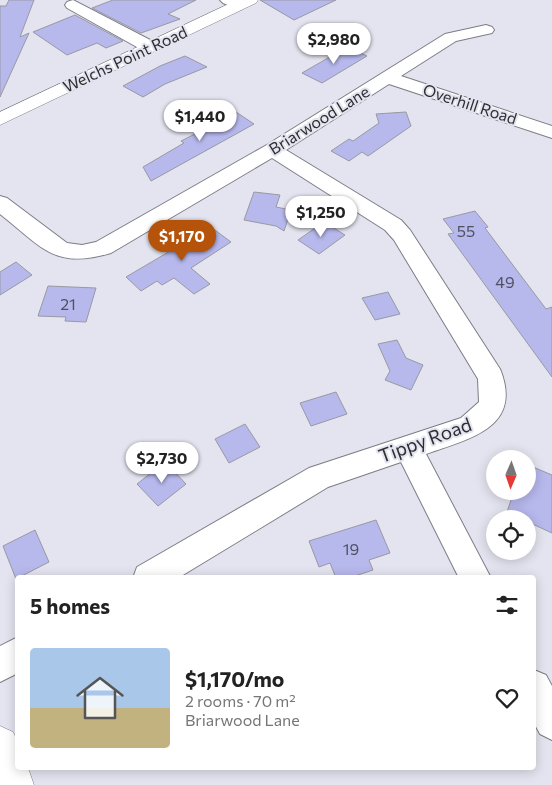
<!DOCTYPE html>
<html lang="en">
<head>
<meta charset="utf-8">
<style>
	:root { --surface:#fff; --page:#f2f2f2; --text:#222; --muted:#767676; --line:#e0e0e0; --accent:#b45309 }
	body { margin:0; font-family:Commissioner,sans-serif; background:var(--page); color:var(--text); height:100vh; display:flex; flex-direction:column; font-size:19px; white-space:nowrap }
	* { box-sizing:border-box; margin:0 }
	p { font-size:16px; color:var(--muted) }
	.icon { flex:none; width:28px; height:28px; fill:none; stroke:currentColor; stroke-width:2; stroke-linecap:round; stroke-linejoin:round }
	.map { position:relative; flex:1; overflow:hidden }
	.drawer { position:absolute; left:15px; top:575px; width:521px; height:195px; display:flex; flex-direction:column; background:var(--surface); border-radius:5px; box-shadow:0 2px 12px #0003 }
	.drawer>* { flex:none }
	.needle { width:32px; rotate:182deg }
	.buttons { position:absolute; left:486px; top:450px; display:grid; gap:10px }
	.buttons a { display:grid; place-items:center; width:50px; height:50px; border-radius:50%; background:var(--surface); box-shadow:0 2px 12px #0003; font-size:25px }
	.price { position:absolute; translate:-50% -42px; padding:0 11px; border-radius:18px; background:#fff; color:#222; font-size:16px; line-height:32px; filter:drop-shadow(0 1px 2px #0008) }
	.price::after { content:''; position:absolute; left:50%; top:30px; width:15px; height:11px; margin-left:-8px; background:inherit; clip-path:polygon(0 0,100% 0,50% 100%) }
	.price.current { background:var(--accent); color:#fff }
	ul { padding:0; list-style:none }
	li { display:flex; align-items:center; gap:15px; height:125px; padding:0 15px }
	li+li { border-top:1px solid var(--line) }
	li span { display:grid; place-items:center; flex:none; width:140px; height:100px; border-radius:5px; color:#555 }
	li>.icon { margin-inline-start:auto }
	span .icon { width:60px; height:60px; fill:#fffc; stroke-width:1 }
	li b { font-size:21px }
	h2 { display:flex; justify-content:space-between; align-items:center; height:60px; padding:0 15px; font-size:21px }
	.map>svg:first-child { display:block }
	.building { fill:#b7b8ec; stroke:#9999a3 }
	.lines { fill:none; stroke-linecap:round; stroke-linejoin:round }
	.minor-casing { stroke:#7c7d86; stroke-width:2 }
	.tertiary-casing { stroke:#7c7d86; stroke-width:1 }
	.secondary-casing { stroke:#7c7d86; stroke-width:1 }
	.minor { fill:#fff; fill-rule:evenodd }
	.tertiary { fill:#fff; fill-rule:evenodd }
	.secondary { fill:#fff; fill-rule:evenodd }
	.labels { text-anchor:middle; stroke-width:4; stroke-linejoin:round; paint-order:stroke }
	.far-street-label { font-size:16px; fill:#2e2e32; stroke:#e3e4ef }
	.number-label { font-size:16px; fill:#505060 }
	.street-label { font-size:19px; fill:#2e2e32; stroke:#e3e4ef }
</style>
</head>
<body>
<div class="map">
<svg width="552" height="785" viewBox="0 0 552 785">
	<rect width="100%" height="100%" fill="#e3e4ef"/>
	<g class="building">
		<path d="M9,0h25l-14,37 9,-4 -29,64v-91h6z"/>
		<path d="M113,0h83l-28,14 12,5 -39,14 -49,-25z"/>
		<path d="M260,0h76l-42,20z"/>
		<path d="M75,15l48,26 -17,7 -9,-5 -30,12 -34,-23z"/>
		<path d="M347,47l20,9 -45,27 -20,-10z"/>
		<path d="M185,56l22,11 -42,17 -22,13 -20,-11 37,-20z"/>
		<path d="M227,106l27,18 -103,57 -8,-14 41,-24 -3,-2 34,-17 -10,-7z"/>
		<path d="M406,112l5,14 -43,30 -6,-4 -13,9 -18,-10 18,-12 4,2 26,-18 -3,-9z"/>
		<path d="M254,192l26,3 -4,12 15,3 -7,21 -8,-5 -32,-6z"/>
		<path d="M475,211l13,16 -3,1 61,81 6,-2v70l-104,-143 6,-1 -11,-14z"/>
		<path d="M324,222l21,13 -26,19 -21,-14z"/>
		<path d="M208,225l23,17 -40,26 19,16 -16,10 -20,-16 -12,7 -5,-4 -16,10 -15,-14 56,-33 -2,-2z"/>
		<path d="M16,262l16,13 -32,20v-23z"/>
		<path d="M48,286l48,2 -10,34 -21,-1 1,-4 -28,-1z"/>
		<path d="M388,292l12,22 -25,6 -13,-22z"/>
		<path d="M397,340l9,18 17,7 -12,25 -26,-10 5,-9 -12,-27z"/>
		<path d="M336,392l11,22 -36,12 -11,-23z"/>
		<path d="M245,424l15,23 -31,16 -14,-24z"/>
		<path d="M165,462l21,22 -28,22 -21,-22z"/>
		<path d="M528,465l24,10v58l-24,-11v-3h-7l-14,-7 7,-21h14z"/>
		<path d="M376,520l14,33 -21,7 4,10 -24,8h-13l-6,-15 -11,4 -10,-26z"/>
		<path d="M35,530l14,32 -33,17 -13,-33z"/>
	</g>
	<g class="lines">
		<defs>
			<g id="minor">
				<path d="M73,0l83,43 2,4 -2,4h-12l-77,-43 -2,-3 2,-3z"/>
				<path d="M220,0h21l7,5 -8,5 -17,-7z"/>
				<path d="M486,25l6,2 2,3 -2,3 -36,8 -55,35 151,50v12l-163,-54 -103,66 115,70 9,10 90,139c24,59 -32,70 -74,85l65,124h-32l-58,-116 -73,25 -150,91h-45l4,-11 172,-99 152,-50 18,-16 -1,-23 -84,-139 -9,-10 -113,-72 -161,95c-57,17 -69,-6 -111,-39v-18l7,2 60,45 15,2 14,-3 169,-96 180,-112z"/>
				<path d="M18,637v36l-18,9v-36z"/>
				<path d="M534,670l12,5 6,11v54l-12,-6 -6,-11z"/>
			</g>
			<path id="tertiary" d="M237,0h21l-2,3 -256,122v-13z"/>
			<path id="secondary" d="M0,726l13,6 5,10v26h10l6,17h-34z"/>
		</defs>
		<use href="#minor" class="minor-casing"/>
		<use href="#tertiary" class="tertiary-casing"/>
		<use href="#secondary" class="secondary-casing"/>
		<use href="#minor" class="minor"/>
		<use href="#tertiary" class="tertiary"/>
		<use href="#secondary" class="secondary"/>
	</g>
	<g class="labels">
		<g class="far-street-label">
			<text transform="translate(125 59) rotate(-25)" y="6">Welchs Point Road</text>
			<text transform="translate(470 104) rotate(18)" y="6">Overhill Road</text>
			<text transform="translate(319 120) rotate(-32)" y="6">Briarwood Lane</text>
		</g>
		<g class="number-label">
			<text x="466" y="237">55</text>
			<text x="505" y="288">49</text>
			<text x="68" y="310">21</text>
			<text x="351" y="555">19</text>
		</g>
		<g class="street-label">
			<text transform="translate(425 440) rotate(-20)" y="7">Tippy Road</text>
		</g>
	</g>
</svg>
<div class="buttons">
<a><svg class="needle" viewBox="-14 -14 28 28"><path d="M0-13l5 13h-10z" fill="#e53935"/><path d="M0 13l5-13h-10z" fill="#767676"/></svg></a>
<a><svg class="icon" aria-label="locate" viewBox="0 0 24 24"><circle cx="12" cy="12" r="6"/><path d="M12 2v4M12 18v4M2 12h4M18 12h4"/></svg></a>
</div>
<b class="price" style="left:334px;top:65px">$2,980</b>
<b class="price" style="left:200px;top:142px">$1,440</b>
<b class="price" style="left:321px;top:238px">$1,250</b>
<b class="price current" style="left:182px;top:262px">$1,170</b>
<b class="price" style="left:162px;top:484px">$2,730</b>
<section class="drawer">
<h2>5 homes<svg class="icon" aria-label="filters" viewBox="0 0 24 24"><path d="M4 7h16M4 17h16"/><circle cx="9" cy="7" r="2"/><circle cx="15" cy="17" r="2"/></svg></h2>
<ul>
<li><span style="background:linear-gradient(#a9c7e8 60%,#c2b280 0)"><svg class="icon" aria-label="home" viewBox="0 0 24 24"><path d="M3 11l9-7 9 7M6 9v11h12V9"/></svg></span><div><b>$1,170/mo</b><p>2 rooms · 70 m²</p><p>Briarwood Lane</p></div><svg class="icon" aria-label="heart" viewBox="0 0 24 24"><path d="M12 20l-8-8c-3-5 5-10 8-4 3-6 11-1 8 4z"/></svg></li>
</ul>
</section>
</div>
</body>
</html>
